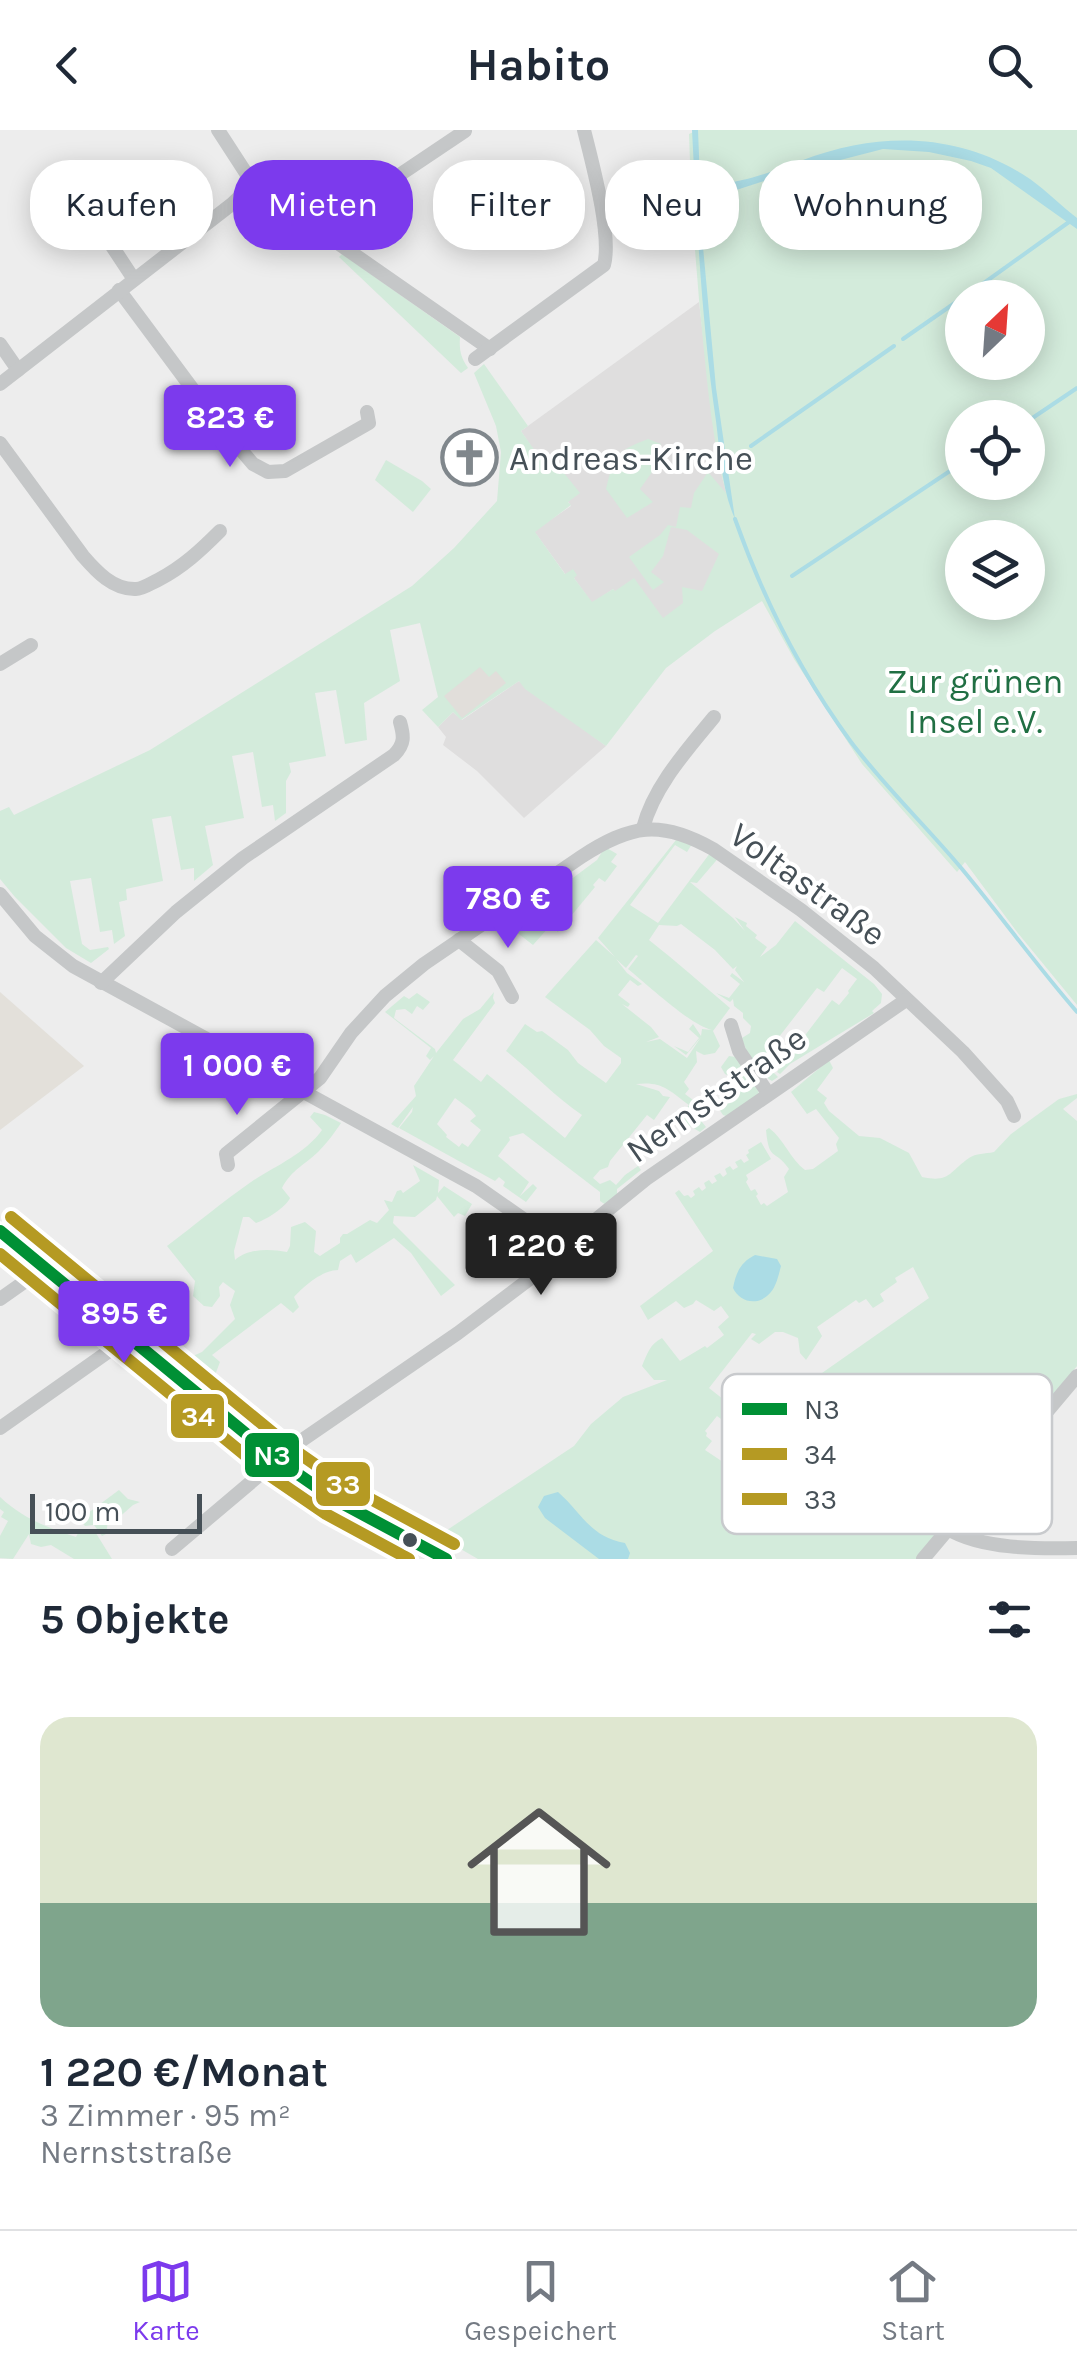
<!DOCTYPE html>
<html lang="de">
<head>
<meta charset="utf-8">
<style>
	:root { --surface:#fff; --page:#f6f6f7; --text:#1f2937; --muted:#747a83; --line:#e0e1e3; --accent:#7c3aed }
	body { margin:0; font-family:Karla,sans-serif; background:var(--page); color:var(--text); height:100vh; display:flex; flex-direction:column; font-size:38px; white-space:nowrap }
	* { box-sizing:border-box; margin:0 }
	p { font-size:32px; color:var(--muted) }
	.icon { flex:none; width:55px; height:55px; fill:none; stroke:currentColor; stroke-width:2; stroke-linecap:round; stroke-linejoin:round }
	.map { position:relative; height:1429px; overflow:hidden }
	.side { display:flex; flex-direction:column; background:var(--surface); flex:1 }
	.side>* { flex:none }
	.top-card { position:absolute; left:30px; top:30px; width:1018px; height:90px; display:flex; gap:20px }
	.needle { width:65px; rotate:25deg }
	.buttons { position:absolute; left:945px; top:150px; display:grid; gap:20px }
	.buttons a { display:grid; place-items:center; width:100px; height:100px; border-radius:50%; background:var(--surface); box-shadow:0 5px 25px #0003; font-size:50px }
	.scale { position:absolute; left:30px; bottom:25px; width:172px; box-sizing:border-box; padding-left:10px; border:5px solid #465057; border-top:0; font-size:28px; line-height:35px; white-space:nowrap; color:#465057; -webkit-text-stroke:8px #fff; paint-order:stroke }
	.price { position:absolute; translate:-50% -85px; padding:0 22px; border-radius:10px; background:var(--accent); color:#fff; font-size:32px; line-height:65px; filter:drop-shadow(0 2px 5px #0008) }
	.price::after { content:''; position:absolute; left:50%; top:60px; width:30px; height:22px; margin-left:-15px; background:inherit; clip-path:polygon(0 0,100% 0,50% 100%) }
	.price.current { background:#222; color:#fff }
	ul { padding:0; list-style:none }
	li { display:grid; align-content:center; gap:20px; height:530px; padding:0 40px }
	li span { display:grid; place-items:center; height:310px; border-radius:30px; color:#555 }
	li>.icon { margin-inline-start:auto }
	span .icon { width:180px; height:180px; fill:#fffc; stroke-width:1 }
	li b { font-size:42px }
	h2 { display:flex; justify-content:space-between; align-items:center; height:120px; padding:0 40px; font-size:42px }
	.tag { padding:0 35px; border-radius:40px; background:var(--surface); box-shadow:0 5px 25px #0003; font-size:35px; line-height:90px }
	.tag.current { background:var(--accent); color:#fff }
	header { display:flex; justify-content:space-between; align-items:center; height:130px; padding:0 40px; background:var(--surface); font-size:45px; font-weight:700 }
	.tabs { display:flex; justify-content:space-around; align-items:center; height:140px; border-top:2px solid var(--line); background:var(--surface); font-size:28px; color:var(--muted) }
	.tabs a { display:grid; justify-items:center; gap:5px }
	.tabs .current { color:var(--accent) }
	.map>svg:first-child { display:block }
	.commercial { fill:#e3e0da }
	.education { fill:#dfdede }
	.green { fill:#d3ebdb; fill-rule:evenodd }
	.sand { fill:#e1deda }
	.water { fill:#abdce5 }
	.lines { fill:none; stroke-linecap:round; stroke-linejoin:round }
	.stream { stroke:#abdce5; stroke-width:4 }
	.street { stroke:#c5c7c8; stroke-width:14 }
	.secondary { stroke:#c5c8ca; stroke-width:20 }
	.bus-1-casing { stroke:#fff; stroke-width:20 }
	.bus-2-casing { stroke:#fff; stroke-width:20 }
	.bus-3-casing { stroke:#fff; stroke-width:20 }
	.bus-1 { stroke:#009035; stroke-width:12 }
	.bus-2 { stroke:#b59a23; stroke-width:12 }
	.bus-3 { stroke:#b59a23; stroke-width:12 }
	.bus-dot { fill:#465057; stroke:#fff; stroke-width:4 }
	.labels { text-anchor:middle; stroke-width:8; stroke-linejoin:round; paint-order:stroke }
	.poi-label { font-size:35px; fill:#465057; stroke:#fff; text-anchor:start }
	.park-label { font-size:35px; fill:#206f43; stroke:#fff }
	.street-label { font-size:35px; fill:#465057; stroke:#fff }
	.key { fill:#fff; stroke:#c8cacd; stroke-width:2.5 }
	.key-label { font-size:28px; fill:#465057 }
	.line-badge { stroke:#fff; stroke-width:4 }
	.badge-label { font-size:28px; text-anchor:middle; font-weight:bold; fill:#fff }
</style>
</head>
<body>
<header><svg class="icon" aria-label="back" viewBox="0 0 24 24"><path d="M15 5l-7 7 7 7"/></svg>Habito<svg class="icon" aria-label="search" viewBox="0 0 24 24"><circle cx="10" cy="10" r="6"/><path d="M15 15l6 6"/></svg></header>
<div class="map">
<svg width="1077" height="1429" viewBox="0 0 1077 1429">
	<rect width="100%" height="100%" fill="#ededed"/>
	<path class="commercial" d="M0,862l84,74 -84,64z"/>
	<g class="education">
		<path d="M699,172l19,160 31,113 -90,75 -46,-61 -21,14 -18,-25 -2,-8 -6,5 -32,-44 37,-25 -50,-75z"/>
		<path d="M519,551l87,65 -82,72 -47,-47 -34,-26 3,-8 -8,-10 15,-15 9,8z"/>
	</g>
	<g class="green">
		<path d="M698,0h379v875l-60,-73 -52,-70 -8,10 -95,-108 -68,-105 -32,-58 -47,30 -49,37 -60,78 -81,-57 -6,-8 -58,39 -8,-8 -15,15 -16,-17 16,-13 -18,-74 -30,7 10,51 -36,22 3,37 -22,4 -9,-54 -21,3 11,63 -37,7 2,9 -5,9v32l-11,8 -2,-16 -11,2 -9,-55 -21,4 12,62 -39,8 8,39 -19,16v-13l-13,2 -10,-54 -19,3 11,62 -37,8 1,11 -8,2 6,34 -11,8 -2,-14 -12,2 -9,-54 -21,3 12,63 8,6 18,-3 1,2 -18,14 -25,-15 -51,-51 -15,-18v-68l9,-4 5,8 136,-65 262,-164 42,-38 43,-47 4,-49 -5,-26 -22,-53 10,-9 44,62 -7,5 19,27 16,5 24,30 -12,9 3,3 -36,27 30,42 8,-5 4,6 -3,3 18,24 21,-13 2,2 19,-13 29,40 20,-15 -1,-16 20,4 17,-37 -32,-24 -16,-3 -8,29 -12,16 13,10 -11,8 -24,-33 31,-22 8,-10 8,2 4,-20 11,1 3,-15 14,-21 18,21c-13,-49 -18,-101 -23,-152 -7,-69 -12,-138 -14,-207zM962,168h66v64h-66zM962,288h66v64h-66zM962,408h66v64h-66z"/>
		<path d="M342,124l118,83c-1,13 1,21 8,31l-7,5 -122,-116z"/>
		<path d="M648,309l13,5 -4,21 -17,24 13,13 -26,16 -21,-29c8,-33 10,-38 42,-50z"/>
		<path d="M386,330l36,21 9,8 -18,23 -38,-32z"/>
		<path d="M676,710l16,4 -5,8 -12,-7 -45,60 28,18 55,-74 8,6 -24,28 -7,-1 43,36 12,13 -10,-14 12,6 -1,3 11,9 -2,3 12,9 -7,10 16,-12 19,-24 79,63 8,10 -1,9 -9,8 2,2 -84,51 -10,10 -3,-2 55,-72 7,5 10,-12 -1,-2 9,-12 -15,-11 -18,24 -7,-4 -56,72 17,17 -6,4c-13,-7 -27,-29 -30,-43l8,-5 1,-7 -8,-8v-5l-9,-7 -1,-7 -3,3 -14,-9 13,5 11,-14 -10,-8 2,-3 12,9 -9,-12 2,-4 -4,3 -18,-19 -34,-26 -4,2 -18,-1 -10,15c28,22 55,46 81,68l-17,23 7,15 -5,7 -11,2 -8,-4 1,11 -13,20 5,7 -4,5 20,15 -7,8 8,10 -6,5 -15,-9 -4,-7 8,-11c-20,-15 -27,-24 -53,-21l23,7 4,5 7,1 -16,23 -7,-5 -37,46 -2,6 -8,3 -7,8 7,6 10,-4 6,5 9,-10 13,-9 3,4 -24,19v6l-11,10 -6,-4v-9l-77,-59 -14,4 1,3 -12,16 31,26 -9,14 13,-12 4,4 -11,14 -23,-16 2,-4 -6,-5 -4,4 -96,-53 13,-16 1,-5 -15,21 -7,-4 25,-28 -2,-10 20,-30 -4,4 -4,-4 5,-8 -46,-36 19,-16 5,3 8,-6 13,9 -7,8 -6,-4 -5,8 -7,-5 -9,1 -2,8 41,31 1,4 27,-34 17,-10 14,-17 -1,6 2,5 -42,57 28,22 6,-8 78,64 17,-23c-27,-18 -51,-44 -76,-64l19,-27 12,8 5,-1 26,19 10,13 28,20 15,-20v-5l-17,-12 -14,-16 -45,-33 51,-57 19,17 -17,-19zM636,825l2,1 -10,13c20,16 62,56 84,61l-10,-1 -1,7 -8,-12 -4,5 10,9 -11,14 -14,-6 12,9 15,-18 -14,21 -27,-19 -14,3 13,-5 -8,-10 -29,-23 6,3 2,-3 -12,-9 12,-15 8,6 4,-2 -15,-11 -11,-14 10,9zM455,968l16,12 5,6 -6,5 11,9 -13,17 -6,-4 -3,4 -13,-10 1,-2 -10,-11z"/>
		<path d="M605,717l12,7 -6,8 6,4 -12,16 -6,-4 -6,7 2,2 -24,29 -3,-1 -10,17 -8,-6 -17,19 -27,-21 47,-32 4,2 7,-6 -2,-2 35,-26z"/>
		<path d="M729,926l13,2 11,26 5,2 1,10 -16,10h-3l-11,11 -6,-2 -8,-12 8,-9h9l6,-9 -1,-6 -12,-5 -4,-7z"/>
		<path d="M829,930l4,8 -16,22 10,8 -3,5 5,8 30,25 21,2 29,15 13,24c28,6 27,-5 47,-19 7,-5 16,-4 25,-6l17,-18 48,-35 18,-5v4l-14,11 14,12v245l-131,154 -8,13 -22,26h-438l-40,-23 136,-90 17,-22 32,-27 44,-17h-13l-12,-14c5,-12 8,-22 20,-28l18,23 25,-15 2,2 17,-13 -6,-8 11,-10 -8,-11 -7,5 -18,-11 -3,4 -9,4 -8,-7 -28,19 -8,-14 73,-55 -38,-58 4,-3 5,6 4,-1 3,3 4,-3 -2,-4 6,-4 3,4 4,-3 -2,-5 5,-3 3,4 5,-3 -3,-5 6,-3 3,4 4,-3 -2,-5 5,-3 3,4 5,-3 -3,-5 6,-3 3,4 5,-3 -3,-5 3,-2 -1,-3 13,-8 10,17 -25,16 2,4 -2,3 5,9 4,-2 3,5 -2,2 5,9 3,-2 3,3 21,-14 -4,-15 5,-8c-14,-21 -20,-6 -23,-39l3,-2c15,11 21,31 36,42l8,-1 25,-18 -2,-7 3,-6 -23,-29 -9,5 -16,-22zM913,1137l16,31 -107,75 -1,17 -5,-3 -17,21 7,7 -36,47 -6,-4 -6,7 -9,-6 -11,13 -33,-22 7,-9 -6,-5 1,-3 -2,-2 12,-15 15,11 2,-2 4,2 22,-28 -17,5 -5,7 -29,-23 43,-55 4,1 -5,5 8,5 16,-12h8l15,6 2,15 6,7 16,-24 -5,-9 39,-27 3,3 7,-4 7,9 11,-7 -4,-7 17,-12 -2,-4z"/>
		<path d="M314,982l11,3 16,8c-6,9 -14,20 -22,28 -14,14 -27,18 -37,37l8,10c-4,9 -24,22 -34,25l-7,-6h-6l-9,34 1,9c14,-12 35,-11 52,-8l3,-6 1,-19 14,-5 11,9 -2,21 6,4 20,-13v-5l3,-4h4l23,-14 7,3 12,-13 -5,-10 8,2 5,-11 4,-1 2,3 17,-12 -7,-16 26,15 -1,13 6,-7 28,18 -7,12 -7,-3 -4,4 -17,-21 -1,4 -21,17 -21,-1 -1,7 62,62 -14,11 -30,-43 -17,-15 -38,25 -5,-9 -11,7 -2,9c-15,0 -33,15 -44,27l5,10 -6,6 -12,-10 -69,52 8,7 -5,13 -10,-2 -19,3 -7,-5v-9l23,-10 33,-33 -5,-14 5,-14 -12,-9 -4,5 1,9 -8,11 -8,-1 -11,-10 2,-15 -28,-35c28,-21 55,-44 84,-64 24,-16 54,-28 71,-52l-12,-13z"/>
		<path d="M505,1095l33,23v8l-10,8 -25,7 -10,-13 10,-8 -7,-6z"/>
		<path d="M119,1360l9,9 12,3 -7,3 -17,15 -8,1 -2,13 -4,2 -8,-11 -9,1 -5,-7z"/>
		<path d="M0,1367c22,21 48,31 76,40l3,-6 7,-2 8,1 18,29h-38l-23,-14 -10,2 -10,-3 -2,-10 -16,25 -13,-1v-22l8,-15 -7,-4 3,-5 -4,-3z"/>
	</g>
	<path class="sand" d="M480,537l9,10 7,-6 10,12 -44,35 -18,-22z"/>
	<g class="water">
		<path d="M692,0h6l2,51c35,8 71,-10 103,-21 77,-29 157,-28 227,19 17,12 31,27 47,39v11l-86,-61 -20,-7 -42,-9 -46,-3 -97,25 -62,20h-23l1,42 14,152 19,131c-13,-28 -15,-66 -19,-98 -14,-96 -19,-193 -24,-291z"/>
		<path d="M755,1125l22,4 4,7c-3,11 -5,23 -14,30 -12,10 -28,5 -34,-8 3,-16 8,-26 22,-33z"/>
		<path d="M558,1362c24,21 32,45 67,51l5,10 -2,6h-29l-54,-41 -7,-11 6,-11z"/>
	</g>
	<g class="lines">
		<g class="stream">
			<path d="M963,168l106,-76"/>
			<path d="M903,209l59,-41"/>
			<path d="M1028,291l49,-33"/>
			<path d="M751,316l143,-100"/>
			<path d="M735,389c28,79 66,155 116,223 34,45 75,84 111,127 39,47 75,97 115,143"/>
			<path d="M792,446l170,-113"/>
		</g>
		<g class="street">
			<path d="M218,0l35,54 237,165"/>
			<path d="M62,40l71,108"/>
			<path d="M331,109l52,-53 82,-55"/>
			<path d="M119,160l98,132 36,42 15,8 17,-1 84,-48 -2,-11"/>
			<path d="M0,214l18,26"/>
			<path d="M475,229l129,-94c8,-30 -12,-103 -20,-135"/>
			<path d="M0,254l232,-180 21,-20"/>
			<path d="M0,313l83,113c13,15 30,34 53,33 7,0 15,-6 22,-9 25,-13 43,-30 62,-49"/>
			<path d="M0,534l31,-19"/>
			<path d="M643,698c11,-42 44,-78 71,-111"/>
			<path d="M0,764l35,42 38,30 403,220 90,63"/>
			<path d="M459,810l39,31 14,26"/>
			<path d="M101,853l75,-71 67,-54 151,-103c11,-11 10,-19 6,-33"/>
			<path d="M731,895l8,26 29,42"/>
			<path d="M228,1035l-2,-11 94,-76 31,-45 34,-37 39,-32 157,-107c49,-32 79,-38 132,-8l88,61 73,58 89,84 44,49 7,15"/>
			<path d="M0,1169l44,-31"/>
			<path d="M0,1298l129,-91"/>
			<path d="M948,1399c33,20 90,20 129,19"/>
			<path d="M172,1419l123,-104 163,-112 98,-74 37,-37 53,-43 260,-179"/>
			<path d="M923,1429l154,-183"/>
		</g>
		<path class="secondary" d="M0,1101l279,230 55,38 112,60"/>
		<defs>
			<path id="bus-1" d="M0,1101l279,230 55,38 112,60"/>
			<path id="bus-2" d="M0,1124l269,221 57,39 83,45"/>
			<path id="bus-3" d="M11,1087l279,230 53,37 111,60"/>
		</defs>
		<use href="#bus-1" class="bus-1-casing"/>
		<use href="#bus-2" class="bus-2-casing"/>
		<use href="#bus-3" class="bus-3-casing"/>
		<use href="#bus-1" class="bus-1"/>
		<use href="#bus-2" class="bus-2"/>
		<use href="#bus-3" class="bus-3"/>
	</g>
	<defs>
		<symbol id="church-ring" viewBox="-11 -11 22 22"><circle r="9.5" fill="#fff" stroke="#80878c" stroke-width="1.5"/><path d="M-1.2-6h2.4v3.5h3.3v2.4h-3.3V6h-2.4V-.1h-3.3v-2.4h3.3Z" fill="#80878c"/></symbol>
	</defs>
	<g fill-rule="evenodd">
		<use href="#church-ring" x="438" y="296" width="63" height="63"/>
	</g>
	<circle class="bus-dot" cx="410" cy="1410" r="9"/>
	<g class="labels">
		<g class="poi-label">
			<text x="509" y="340">Andreas-Kirche</text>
		</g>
		<g class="park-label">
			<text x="975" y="563">Zur grünen<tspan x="975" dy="40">Insel e.V.</tspan></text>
		</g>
		<g class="street-label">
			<text transform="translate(808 754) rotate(36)" y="12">Voltastraße</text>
			<text transform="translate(716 964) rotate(-35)" y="12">Nernststraße</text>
		</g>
	</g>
	<rect x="722" y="1244" width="330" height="160" rx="15" class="key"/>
	<rect x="742" y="1273" width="45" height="12" fill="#009035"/>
	<rect x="742" y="1318" width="45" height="12" fill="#b59a23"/>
	<rect x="742" y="1363" width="45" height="12" fill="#b59a23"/>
	<g class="key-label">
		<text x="804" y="1289">N3</text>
		<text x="804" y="1334">34</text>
		<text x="804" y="1379">33</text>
	</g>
	<g class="line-badge">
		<rect x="169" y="1262" width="57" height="48" rx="10" fill="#b59a23"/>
		<rect x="243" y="1301" width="58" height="48" rx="10" fill="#009035"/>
		<rect x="314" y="1330" width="58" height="48" rx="10" fill="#b59a23"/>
	</g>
	<g class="badge-label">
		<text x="198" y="1296">34</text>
		<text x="272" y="1335">N3</text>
		<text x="343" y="1364">33</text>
	</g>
</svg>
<div class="buttons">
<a><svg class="needle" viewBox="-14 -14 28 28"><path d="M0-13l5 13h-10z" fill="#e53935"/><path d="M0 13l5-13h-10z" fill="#747a83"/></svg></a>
<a><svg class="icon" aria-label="locate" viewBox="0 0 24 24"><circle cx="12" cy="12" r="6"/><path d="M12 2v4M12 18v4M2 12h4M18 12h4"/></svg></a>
<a><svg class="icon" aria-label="layers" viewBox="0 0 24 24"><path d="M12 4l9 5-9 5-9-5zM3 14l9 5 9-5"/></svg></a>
</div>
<div class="scale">100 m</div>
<b class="price" style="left:230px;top:340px">823 €</b>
<b class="price" style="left:508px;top:821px">780 €</b>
<b class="price" style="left:237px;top:988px">1 000 €</b>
<b class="price current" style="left:541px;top:1168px">1 220 €</b>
<b class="price" style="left:124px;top:1236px">895 €</b>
<div class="top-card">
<a class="tag">Kaufen</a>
<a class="tag current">Mieten</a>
<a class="tag">Filter</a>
<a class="tag">Neu</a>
<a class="tag">Wohnung</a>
</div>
</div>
<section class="side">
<h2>5 Objekte<svg class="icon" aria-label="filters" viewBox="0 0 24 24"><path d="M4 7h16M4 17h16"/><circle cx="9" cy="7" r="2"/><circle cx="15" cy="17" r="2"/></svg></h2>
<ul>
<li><span style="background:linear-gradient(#dfe7d0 60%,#7fa58c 0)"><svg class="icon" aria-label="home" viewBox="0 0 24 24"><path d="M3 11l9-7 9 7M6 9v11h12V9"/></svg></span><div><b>1 220 €/Monat</b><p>3 Zimmer · 95 m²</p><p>Nernststraße</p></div></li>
</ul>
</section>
<nav class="tabs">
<a class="current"><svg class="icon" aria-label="map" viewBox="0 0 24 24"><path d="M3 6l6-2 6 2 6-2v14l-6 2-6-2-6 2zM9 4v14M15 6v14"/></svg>Karte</a>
<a><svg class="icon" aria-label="saved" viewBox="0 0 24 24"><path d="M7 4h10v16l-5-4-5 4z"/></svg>Gespeichert</a>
<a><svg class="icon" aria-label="home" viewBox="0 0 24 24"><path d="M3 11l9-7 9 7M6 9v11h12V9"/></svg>Start</a>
</nav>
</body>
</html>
